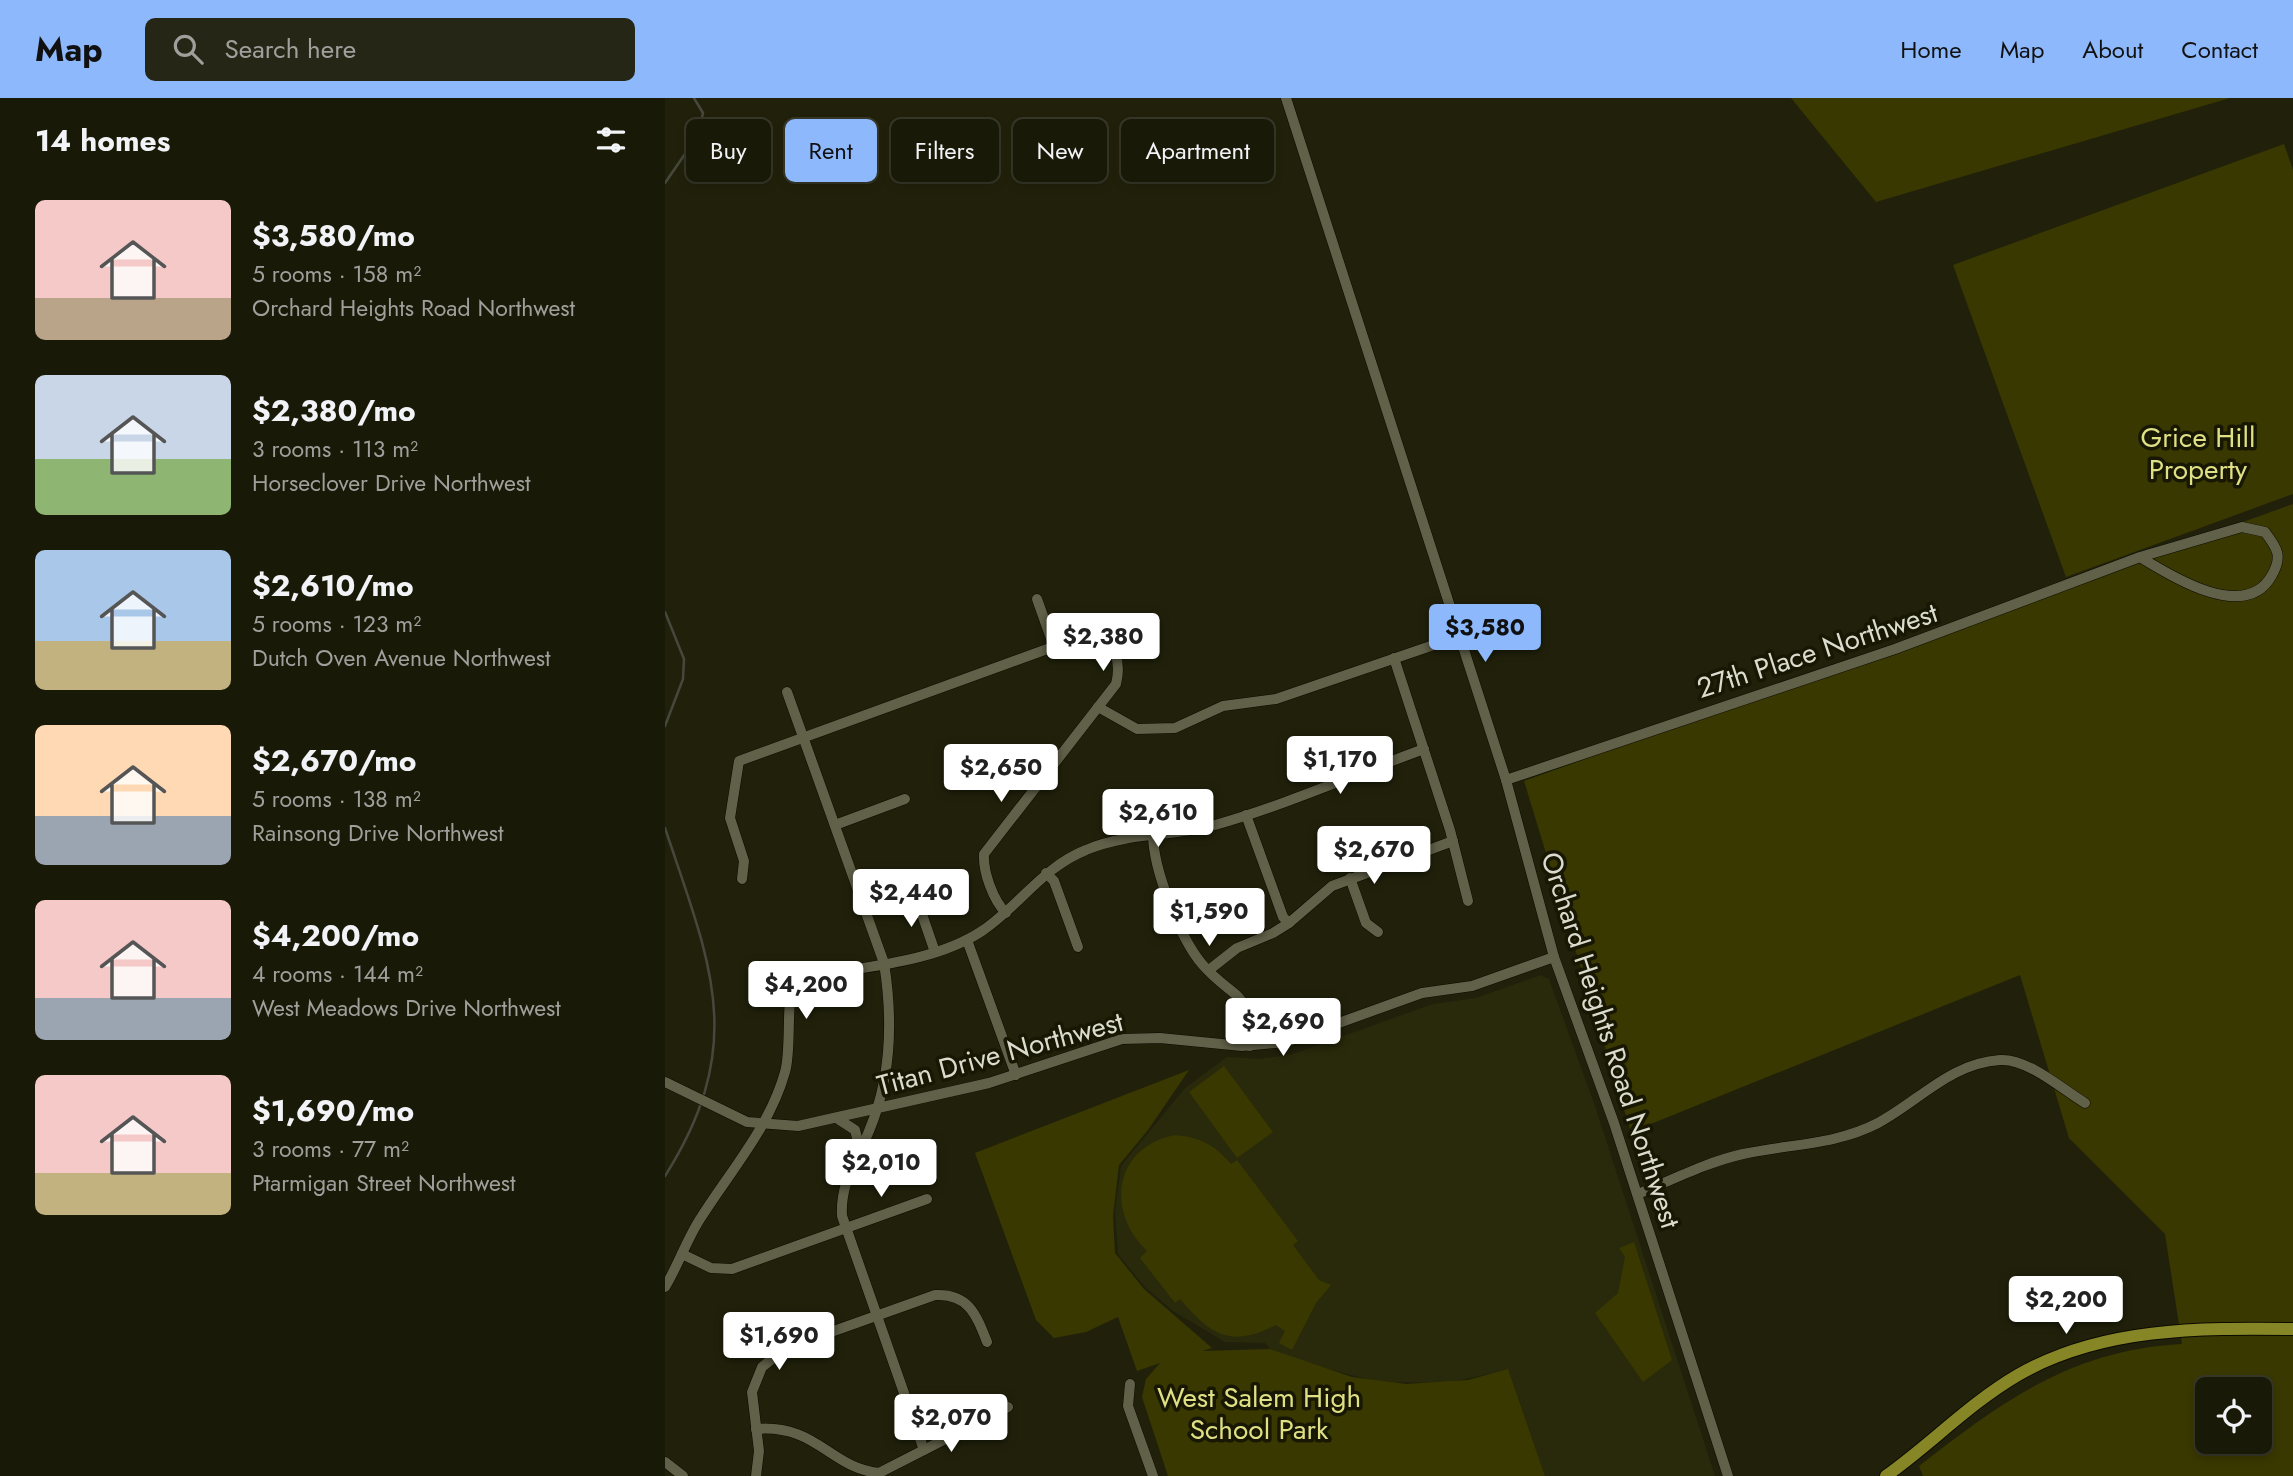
<!DOCTYPE html>
<html lang="en">
<head>
<meta charset="utf-8">
<style>
	:root { --surface:#191908; --page:#262616; --text:#f1f3f6; --muted:#9fa09c; --line:#373829; --accent:#8db9fc }
	body { margin:0; font-family:Jost,sans-serif; background:var(--page); color:var(--text); height:100vh; display:flex; flex-direction:column; font-size:26px; white-space:nowrap }
	* { box-sizing:border-box; margin:0 }
	p { font-size:23px; color:var(--muted) }
	.icon { flex:none; width:38px; height:38px; fill:none; stroke:currentColor; stroke-width:2; stroke-linecap:round; stroke-linejoin:round }
	.map { position:relative; flex:1; overflow:hidden }
	.panel { display:flex; flex-direction:column; background:var(--surface); width:665px }
	.panel>* { flex:none }
	.guide { position:absolute; left:21px; top:21px; width:665px; height:63px; display:flex; gap:14px }
	.controls { position:absolute; left:1530px; top:1279px; display:grid; gap:14px }
	.controls a { display:grid; place-items:center; width:77px; height:77px; border-radius:10px; background:var(--surface); box-shadow:0 4px 10px #0003,0 0 0 2px var(--line); font-size:35px }
	.price { position:absolute; translate:-50% -60px; padding:0 16px; border-radius:7px; background:#fff; color:#222; font-size:23px; line-height:46px; filter:drop-shadow(0 2px 4px #0008) }
	.price::after { content:''; position:absolute; left:50%; top:42px; width:21px; height:16px; margin-left:-10px; background:inherit; clip-path:polygon(0 0,100% 0,50% 100%) }
	.price.current { background:var(--accent); color:#111 }
	ul { padding:0; list-style:none }
	li { display:flex; align-items:center; gap:21px; height:175px; padding:0 35px }
	li span { display:grid; place-items:center; flex:none; width:196px; height:140px; border-radius:10px; color:#555 }
	li>.icon { margin-inline-start:auto }
	span .icon { width:84px; height:84px; fill:#fffc; stroke-width:1 }
	li b { font-size:30px }
	h2 { display:flex; justify-content:space-between; align-items:center; height:84px; padding:0 35px; font-size:30px }
	.tag { padding:0 24px; border-radius:10px; background:var(--surface); box-shadow:0 4px 10px #0003,0 0 0 2px var(--line); font-size:24px; line-height:63px }
	.tag.current { background:var(--accent); color:#111 }
	header { display:flex; align-items:center; gap:42px; box-sizing:border-box; height:98px; padding:0 35px; background:var(--accent); color:#111 }
	header strong { font-size:33px }
	nav { display:flex; gap:38px; margin-inline-start:auto; font-size:24px }
	.search { width:490px; height:63px; background:var(--page); display:flex; align-items:center; gap:18px; box-sizing:border-box; padding:0 24px; border-radius:10px; color:var(--muted); font-size:26px }
	main { display:flex; flex:1; min-height:0 }
	.map>svg:first-child { display:block }
	.built { fill:#29290b }
	.green { fill:#393800; fill-rule:evenodd }
	.lines { fill:none; stroke-linecap:round; stroke-linejoin:round }
	.stream { stroke:#47473e; stroke-width:2.5 }
	.minor-casing { stroke:#0b0a00; stroke-width:11 }
	.major-casing { stroke:#0b0a00; stroke-width:14 }
	.minor { stroke:#616149; stroke-width:10 }
	.major { stroke:#878626; stroke-width:12 }
	.labels { text-anchor:middle; stroke-width:7; stroke-linejoin:round; paint-order:stroke }
	.park-label { font-size:28px; fill:#dfdf84; stroke:#171703 }
	.street-label { font-size:28px; fill:#dbdbce; stroke:#171703 }
</style>
</head>
<body>
<header>
<strong>Map</strong>
<div class="search"><svg class="icon" aria-label="search" viewBox="0 0 24 24"><circle cx="10" cy="10" r="6"/><path d="M15 15l6 6"/></svg>Search here</div>
<nav><a>Home</a><a>Map</a><a>About</a><a>Contact</a></nav>
</header>
<main>
<section class="panel">
<h2>14 homes<svg class="icon" aria-label="filters" viewBox="0 0 24 24"><path d="M4 7h16M4 17h16"/><circle cx="9" cy="7" r="2"/><circle cx="15" cy="17" r="2"/></svg></h2>
<ul>
<li><span style="background:linear-gradient(#f6c9c9 70%,#b9a48a 0)"><svg class="icon" aria-label="home" viewBox="0 0 24 24"><path d="M3 11l9-7 9 7M6 9v11h12V9"/></svg></span><div><b>$3,580/mo</b><p>5 rooms · 158 m²</p><p>Orchard Heights Road Northwest</p></div></li>
<li><span style="background:linear-gradient(#c9d6e8 60%,#8fb573 0)"><svg class="icon" aria-label="home" viewBox="0 0 24 24"><path d="M3 11l9-7 9 7M6 9v11h12V9"/></svg></span><div><b>$2,380/mo</b><p>3 rooms · 113 m²</p><p>Horseclover Drive Northwest</p></div></li>
<li><span style="background:linear-gradient(#a9c7e8 65%,#c2b280 0)"><svg class="icon" aria-label="home" viewBox="0 0 24 24"><path d="M3 11l9-7 9 7M6 9v11h12V9"/></svg></span><div><b>$2,610/mo</b><p>5 rooms · 123 m²</p><p>Dutch Oven Avenue Northwest</p></div></li>
<li><span style="background:linear-gradient(#ffd9b3 65%,#9aa5b1 0)"><svg class="icon" aria-label="home" viewBox="0 0 24 24"><path d="M3 11l9-7 9 7M6 9v11h12V9"/></svg></span><div><b>$2,670/mo</b><p>5 rooms · 138 m²</p><p>Rainsong Drive Northwest</p></div></li>
<li><span style="background:linear-gradient(#f6c9c9 70%,#9aa5b1 0)"><svg class="icon" aria-label="home" viewBox="0 0 24 24"><path d="M3 11l9-7 9 7M6 9v11h12V9"/></svg></span><div><b>$4,200/mo</b><p>4 rooms · 144 m²</p><p>West Meadows Drive Northwest</p></div></li>
<li><span style="background:linear-gradient(#f6c9c9 70%,#c2b280 0)"><svg class="icon" aria-label="home" viewBox="0 0 24 24"><path d="M3 11l9-7 9 7M6 9v11h12V9"/></svg></span><div><b>$1,690/mo</b><p>3 rooms · 77 m²</p><p>Ptarmigan Street Northwest</p></div></li>
</ul>
</section>
<div class="map">
<svg width="1628" height="1378" viewBox="0 0 1628 1378">
	<rect width="100%" height="100%" fill="#21210b"/>
	<path class="built" d="M876,877l8,4 46,127 120,370h-170l-37,-106 -62,13 -68,-1 -69,-18 -39,-15 -5,-6 -40,-1 -52,-31 -28,-24 -27,-33 -3,-44 6,-44 64,-78 42,-31 34,2 32,-5 140,-50 43,-6z"/>
	<g class="green">
		<path d="M1126,0h439l-354,104z"/>
		<path d="M1619,46l9,26v324l-227,83 -113,-312z"/>
		<path d="M1628,406v972h-370l-4,-10c85,-66 153,-116 263,-122l-17,-110 -96,-96 -49,-163 -389,157 -107,-351zM1542,1292h52v52h-52z"/>
		<path d="M559,968l49,66 -36,26 -48,-66z"/>
		<path d="M524,972l-41,60 -29,35 -6,51 2,37 29,36 68,59 -10,3 68,-2 82,28 54,7 62,-4 40,-11 37,107h-377l-26,-79 4,-18 14,-16 -23,8 -19,-54 -32,15 -32,6 -18,-18 -61,-167z"/>
		<path d="M510,1037c25,2 40,10 56,29l6,-4 61,81 -5,4 26,35 12,5 -15,18 -24,47 -13,-7 6,-12 -9,-6c-46,24 -66,9 -96,-26l-5,4 -35,-45 7,-7c-42,-40 -33,-104 28,-116z"/>
		<path d="M969,1144l38,118 -29,22 -48,-69 23,-20 7,-36 -6,-9z"/>
	</g>
	<g class="lines">
		<g class="stream">
			<path d="M0,85l33,-48 5,-22 -9,-15"/>
			<path d="M0,514l19,47 -1,20 -18,47"/>
			<path d="M0,730c45,135 84,215 0,348"/>
		</g>
		<defs>
			<g id="minor">
				<path d="M621,0l220,682 48,177 60,166 114,353"/>
				<path d="M372,501l16,45"/>
				<path d="M729,560l56,172 18,71"/>
				<path d="M122,594l97,271c9,57 8,114 -15,168 -12,30 -29,51 -27,85l82,234"/>
				<path d="M433,609l39,22 38,-1 48,-22 53,-7 184,-63"/>
				<path d="M841,682l389,-131 245,-92c32,20 106,66 132,18 11,-19 5,-27 -7,-43l-23,-5 -102,30"/>
				<path d="M581,717l37,102 6,6"/>
				<path d="M170,727l70,-26"/>
				<path d="M488,736c0,35 27,104 49,130 32,37 50,25 48,82"/>
				<path d="M381,775l8,8 24,66"/>
				<path d="M685,780l16,45 12,9"/>
				<path d="M77,781l2,-18 -14,-43 9,-57 358,-130c19,8 24,34 19,53l-132,170c-1,18 9,46 22,59"/>
				<path d="M251,799l19,55"/>
				<path d="M302,842l49,135"/>
				<path d="M544,872l28,-22 36,-15 16,-10 43,-37 121,-45"/>
				<path d="M0,984l82,40 51,4 191,-43 133,-44 38,-1 82,8 44,-4 136,-49 50,-7 82,-29"/>
				<path d="M173,1021l17,11 5,20"/>
				<path d="M973,1096c34,-14 69,-32 105,-40 46,-10 93,-9 135,-31 41,-22 73,-60 122,-63 27,-2 62,29 85,43"/>
				<path d="M17,1156l29,14 21,1 195,-70"/>
				<path d="M0,1189c14,-23 22,-49 37,-71 30,-47 68,-90 83,-144 7,-23 0,-76 10,-89l19,-7c54,-10 121,-14 168,-45 37,-25 61,-64 104,-81 42,-18 86,-13 129,-25 71,-20 140,-51 209,-76"/>
				<path d="M465,1286l-2,22 25,70"/>
				<path d="M91,1331c61,-5 74,39 123,44l129,-66"/>
				<path d="M0,1364l18,14"/>
				<path d="M91,1378l3,-25 -7,-59 10,-25 24,-19 149,-53c33,-2 41,19 52,47"/>
			</g>
			<path id="major" d="M1221,1378c45,-32 84,-73 132,-101 83,-48 182,-47 275,-46"/>
		</defs>
		<use href="#minor" class="minor-casing"/>
		<use href="#major" class="major-casing"/>
		<use href="#minor" class="minor"/>
		<use href="#major" class="major"/>
	</g>
	<g class="labels">
		<g class="park-label">
			<text x="1533" y="349">Grice Hill<tspan x="1533" dy="32">Property</tspan></text>
			<text x="594" y="1309">West Salem High<tspan x="594" dy="32">School Park</tspan></text>
		</g>
		<g class="street-label">
			<text transform="translate(1152 552) rotate(-18)" y="10">27th Place Northwest</text>
			<text transform="translate(946 942) rotate(72)" y="10">Orchard Heights Road Northwest</text>
			<text transform="translate(335 955) rotate(-15)" y="10">Titan Drive Northwest</text>
		</g>
	</g>
</svg>
<div class="controls">
<a><svg class="icon" aria-label="locate" viewBox="0 0 24 24"><circle cx="12" cy="12" r="6"/><path d="M12 2v4M12 18v4M2 12h4M18 12h4"/></svg></a>
</div>
<b class="price current" style="left:820px;top:566px">$3,580</b>
<b class="price" style="left:438px;top:575px">$2,380</b>
<b class="price" style="left:675px;top:698px">$1,170</b>
<b class="price" style="left:336px;top:706px">$2,650</b>
<b class="price" style="left:493px;top:751px">$2,610</b>
<b class="price" style="left:709px;top:788px">$2,670</b>
<b class="price" style="left:246px;top:831px">$2,440</b>
<b class="price" style="left:544px;top:850px">$1,590</b>
<b class="price" style="left:141px;top:923px">$4,200</b>
<b class="price" style="left:618px;top:960px">$2,690</b>
<b class="price" style="left:216px;top:1101px">$2,010</b>
<b class="price" style="left:1401px;top:1238px">$2,200</b>
<b class="price" style="left:114px;top:1274px">$1,690</b>
<b class="price" style="left:286px;top:1356px">$2,070</b>
<div class="guide">
<a class="tag">Buy</a>
<a class="tag current">Rent</a>
<a class="tag">Filters</a>
<a class="tag">New</a>
<a class="tag">Apartment</a>
</div>
</div>
</main>
</body>
</html>
